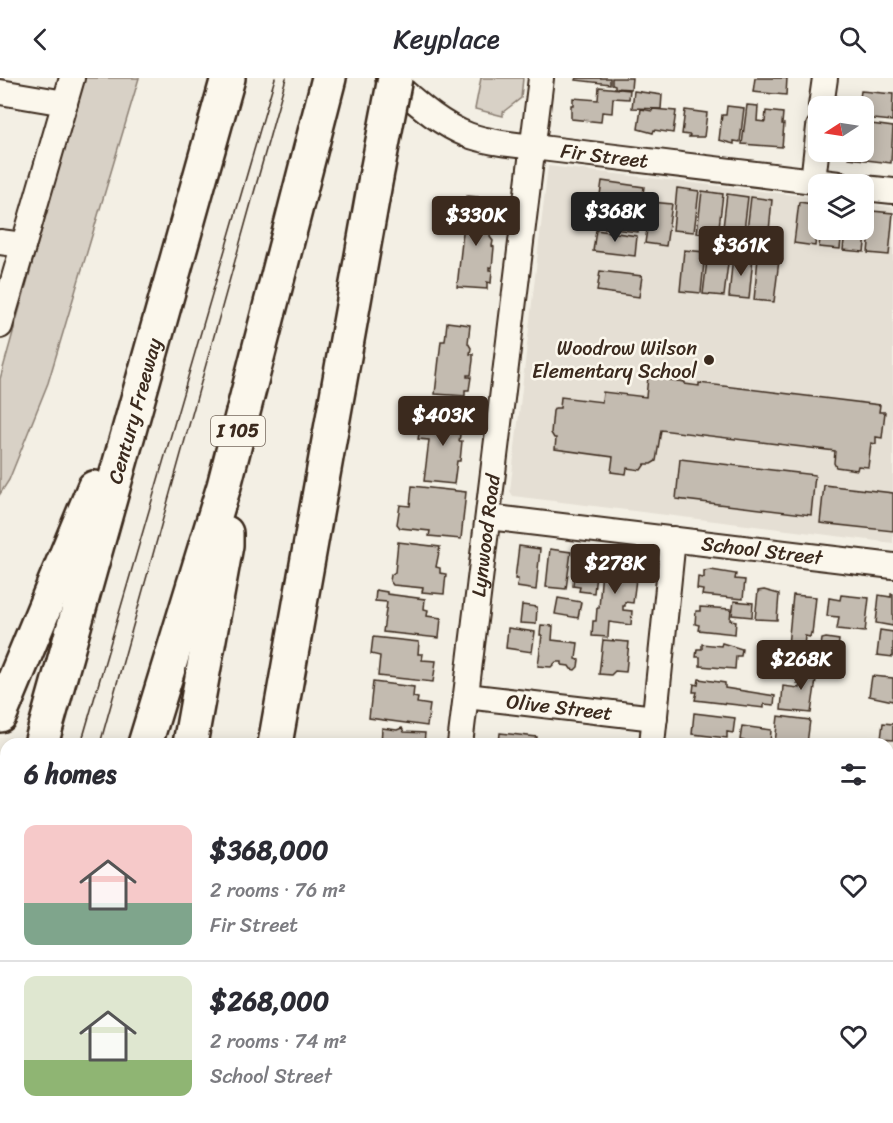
<!DOCTYPE html>
<html lang="en">
<head>
<meta charset="utf-8">
<style>
	:root { --surface:#fff; --page:#f7f7f7; --text:#2b2b33; --muted:#7c7c81; --line:#e1e1e2; --accent:#3b2a1e }
	body { margin:0; font-family:Sriracha,sans-serif; background:var(--page); color:var(--text); height:100vh; display:flex; flex-direction:column; font-size:22px; white-space:nowrap }
	* { box-sizing:border-box; margin:0 }
	p { font-size:20px; color:var(--muted) }
	.icon { flex:none; width:33px; height:33px; fill:none; stroke:currentColor; stroke-width:2; stroke-linecap:round; stroke-linejoin:round }
	.map { position:relative; flex:1; overflow:hidden }
	.details { position:absolute; left:0px; top:660px; width:894px; height:386px; display:flex; flex-direction:column; background:var(--surface); border-radius:18px 18px 0 0; box-shadow:0 3px 15px #0003 }
	.details>* { flex:none }
	.needle { width:39px; rotate:258deg }
	.fabs { position:absolute; left:808px; top:18px; display:grid; gap:12px }
	.fabs a { display:grid; place-items:center; width:66px; height:66px; border-radius:12px; background:var(--surface); box-shadow:0 3px 15px #0003; font-size:30px }
	.price { position:absolute; translate:-50% -51px; padding:0 14px; border-radius:6px; background:var(--accent); color:#fff; font-size:20px; line-height:39px; filter:drop-shadow(0 2px 3px #0008) }
	.price::after { content:''; position:absolute; left:50%; top:36px; width:18px; height:14px; margin-left:-9px; background:inherit; clip-path:polygon(0 0,100% 0,50% 100%) }
	.price.on { background:#222; color:#fff }
	ul { padding:0; list-style:none }
	li { display:flex; align-items:center; gap:18px; height:150px; padding:0 24px }
	li+li { border-top:2px solid var(--line) }
	li span { display:grid; place-items:center; flex:none; width:168px; height:120px; border-radius:12px; color:#555 }
	li>.icon { margin-inline-start:auto }
	span .icon { width:72px; height:72px; fill:#fffc; stroke-width:1 }
	li b { font-size:26px }
	h2 { display:flex; justify-content:space-between; align-items:center; height:72px; padding:0 24px; font-size:26px }
	header { display:flex; justify-content:space-between; align-items:center; height:78px; padding:0 24px; background:var(--surface); font-size:27px; font-weight:600 }
	.map>svg:first-child { display:block }
	.built { fill:#e5dfd4 }
	.green { fill:#d8d1c6; stroke:#8a7e72; stroke-width:1.5 }
	.building { fill:#c3bbb0; stroke:#3b2a1e; stroke-width:1.5 }
	.lines { fill:none; stroke-linecap:round; stroke-linejoin:round }
	.minor-casing { stroke:#3b2a1e; stroke-width:28 }
	.highway-casing { stroke:#3b2a1e; stroke-width:38 }
	.minor { stroke:#fbf7ec; stroke-width:24 }
	.highway { stroke:#fbf7ec; stroke-width:33 }
	.tram { stroke:#3b2a1e; stroke-width:1.5 }
	.highway-bridge-casing { stroke:#3b2a1e; stroke-width:38; stroke-linecap:butt }
	.highway-bridge { stroke:#fbf7ec; stroke-width:33 }
	.poi-dot { fill:#3b2a1e; stroke:#fbf7ec; stroke-width:2 }
	.labels { text-anchor:middle; stroke-width:5; stroke-linejoin:round; paint-order:stroke }
	.shield { fill:#fbf7ec; stroke:#75685c; stroke-width:1.5 }
	.shield-label { font-size:18px; font-weight:bold; fill:#3b2a1e }
	.street-label { font-size:20px; fill:#3b2a1e; stroke:#fbf7ec }
	.poi-label { font-size:20px; fill:#3b2a1e; stroke:#fbf7ec; text-anchor:end }
</style>
</head>
<body>
<header><svg class="icon" aria-label="back" viewBox="0 0 24 24"><path d="M15 5l-7 7 7 7"/></svg>Keyplace<svg class="icon" aria-label="search" viewBox="0 0 24 24"><circle cx="10" cy="10" r="6"/><path d="M15 15l6 6"/></svg></header>
<div class="map">
<svg width="893" height="1045" viewBox="0 0 893 1045">
	<rect width="100%" height="100%" fill="#f3efe4"/>
	<filter id="ink" filterUnits="userSpaceOnUse"><feTurbulence type="fractalNoise" baseFrequency=".0167" numOctaves="2"/><feDisplacementMap in="SourceGraphic" scale="12" xChannelSelector="R" yChannelSelector="G"/><feConvolveMatrix kernelMatrix="1 2 1 2 8 2 1 2 1" color-interpolation-filters="sRGB"/></filter>
	<g filter="url(#ink)">
		<g class="built">
			<path d="M548,88l271,32v32h45v-26l29,3v336l-380,-47 -3,-5z"/>
			<path d="M888,953h5v92h-265v-5h260z"/>
			<path d="M253,1040h348l-1,5h-348z"/>
		</g>
		<g class="green">
			<path d="M84,0h55l-91,305 -39,97 -9,14v-115z"/>
			<path d="M481,0h42l-2,20 -18,14v4l-28,-7z"/>
		</g>
		<g class="building">
			<path d="M576,0h34v6l-35,-4z"/>
			<path d="M612,0h20l-1,11 -16,-1v-3l-3,-1z"/>
			<path d="M755,0h32l-1,17 -33,-3z"/>
			<path d="M599,9l31,3 -1,9 -16,-1 -1,15 -10,-1 -1,10 -30,-3v-14h2v-7l25,2z"/>
			<path d="M634,13l28,4 -1,14 -29,-1z"/>
			<path d="M861,13l32,3 -1,27 -28,-3v-12h-9l1,-8h4z"/>
			<path d="M747,27l11,1 -1,15 8,1 1,-11 17,2 -1,11h2l-2,23 -40,-3z"/>
			<path d="M727,28l17,2 -4,34 -6,-1v3l-15,-4 3,-25h4z"/>
			<path d="M641,31l11,2 1,-2 23,2 -3,22 -19,-3 -1,3 -15,-4z"/>
			<path d="M685,32l22,3 -3,24h-15l1,-2 -8,-1z"/>
			<path d="M864,45l29,4 -2,36 -42,-5v-6h15z"/>
			<path d="M602,103l42,6 -3,21 -42,-6z"/>
			<path d="M677,110l22,3 -5,41 -21,-2z"/>
			<path d="M702,113l21,3 -5,41 -21,-2z"/>
			<path d="M727,116l21,3 -5,42 -21,-3z"/>
			<path d="M467,118l11,1 -1,9 16,1 -3,30 3,4 -1,5 2,1 -2,21 -3,-1v3h3l-1,13 -4,-1v7l-30,-2z"/>
			<path d="M751,119l21,3 -4,41 -22,-2z"/>
			<path d="M651,124l21,2 -6,42 -21,-3z"/>
			<path d="M799,124l20,3 -4,41 -21,-3z"/>
			<path d="M599,128l42,5 -3,21 -41,-5z"/>
			<path d="M864,132h5l-5,42 -21,-2 2,-20h19z"/>
			<path d="M872,133l21,2 -4,42 -21,-2z"/>
			<path d="M596,152l41,6 -2,20 -42,-5z"/>
			<path d="M821,152h21l-2,19 -21,-2z"/>
			<path d="M684,172l21,2 -4,41 -21,-2z"/>
			<path d="M708,174l21,3 -5,41 -21,-2z"/>
			<path d="M733,177l20,2 -4,42 -20,-2z"/>
			<path d="M758,180l21,2 -5,42 -20,-2z"/>
			<path d="M600,193l42,5 -3,21 -42,-6z"/>
			<path d="M447,244l23,3 -2,18 3,5 -1,6h3v6l-2,15h-4v2h4l-2,13h-4v6l-30,-2 6,-53h4z"/>
			<path d="M648,299l37,5v2l14,2v-3l181,22 -1,7h6l-3,26 -6,-1v7l-5,-1 -3,24 -10,-1 -1,4 -21,-3 -2,-4 1,-12 -174,-21 -5,31 -5,3h-6l-4,6 -14,-2 -1,6 -15,-2 2,-15 -58,-8 1,-11h-2l-3,-5 2,-22 2,-3h5l1,-11 41,5 1,-10 43,5z"/>
			<path d="M436,331l24,3 -2,19 2,4 -1,6h3l-2,20h-3l-3,23 -30,-3 5,-41 -11,-1 2,-11h14z"/>
			<path d="M680,381l135,16 -4,40 -135,-16z"/>
			<path d="M824,407l69,8v38l-73,-8z"/>
			<path d="M412,408l54,6 -5,47 -32,-3 1,-5 -30,-3 -3,-4 3,-19 10,1z"/>
			<path d="M398,464l42,5 -4,20 4,1v5l6,1 -2,20 -22,-2 1,-4 -30,-3 -3,-4 1,-6 4,-3z"/>
			<path d="M519,468l21,3 -4,41 -19,-3 1,-8h-3z"/>
			<path d="M550,471l21,3 -5,37 -20,-2z"/>
			<path d="M582,475l16,2 -4,38 -15,-2 1,-4 -7,-1 2,-23 6,1z"/>
			<path d="M603,479l35,6 -5,40 -8,-1v4h-2v4l9,1 -1,14 -22,-3 -1,15 -16,-1 1,-15h3l1,-13h2z"/>
			<path d="M711,492l25,4 -1,5 10,1 -2,19 -41,-4 1,-5 -6,-1 1,-12 6,1v-7z"/>
			<path d="M376,512l11,2v2l38,5 -1,10 4,1 -1,6 14,2 -2,20 -56,-6 4,-30 -12,-1z"/>
			<path d="M764,512l15,4 -2,26 -22,-1 3,-28z"/>
			<path d="M891,516h2v32l-17,-3 3,-28 12,2z"/>
			<path d="M793,517l23,2 -4,37 -1,-1 -1,4 -5,-1 -1,11 -16,-2z"/>
			<path d="M841,517l28,3 -4,34 -28,-3 2,-12 -12,-1 2,-18 11,2z"/>
			<path d="M558,520l23,4 -3,16 -23,-4z"/>
			<path d="M734,523l19,2 -1,14 -20,-2z"/>
			<path d="M522,527l15,2 -1,17 -16,-1z"/>
			<path d="M700,529l31,2 -1,11 6,1 -1,13 -37,-4 1,-5 -4,-1 1,-13h4z"/>
			<path d="M541,547l12,1 -1,14 26,3 -2,16 3,1 -1,7 -3,3 -4,-1 -2,-3 -7,-1v-3h-6l-5,5 -13,-1 4,-31h-2z"/>
			<path d="M508,550l27,4 -3,20 -26,-4z"/>
			<path d="M880,552l13,2v25l-16,-2z"/>
			<path d="M373,559l46,5 -1,12h5l-1,6 14,1 -3,21 -55,-6 2,-20 -9,-2z"/>
			<path d="M826,560l13,2 -2,17 -17,-3 2,-15z"/>
			<path d="M603,562l26,2 -3,30 -11,-1 -4,4 -12,-1z"/>
			<path d="M761,564l18,1 -3,26 -15,-1z"/>
			<path d="M722,565l20,6 -1,7h-5l-1,13 -35,-3v-9h-4l1,-8h5v-5l19,2z"/>
			<path d="M799,586l19,2 -7,47 -30,-3 2,-24 16,2 1,-4 -3,-1z"/>
			<path d="M872,598l21,2v23l-24,-5z"/>
			<path d="M699,601l26,4v5l50,8 -1,9 -10,-1v4l-69,-8 2,-8h-4l1,-8 4,1z"/>
			<path d="M373,604l41,5 -1,10 5,1 -1,5 13,2 -3,21 -58,-8z"/>
			<path d="M694,635l41,5 -2,15 -6,-1v6l-35,-4z"/>
			<path d="M778,638l32,4 -3,24 -32,-1z"/>
			<path d="M883,645l10,1v16l-12,-1z"/>
			<path d="M742,648l29,4 -1,14h-20v-2l-10,-2z"/>
			<path d="M382,650l15,2 5,-2 2,4 21,1 -1,11h-43z"/>
			<path d="M500,655l37,4 -1,7h-42v-2l5,1z"/>
			<path d="M888,689h5v37l-5,-1 3,-31h-3z"/>
			<path d="M888,734h5v25h-3v-5h-2z"/>
			<path d="M888,777l5,1v23l-5,-1z"/>
			<path d="M888,821l5,1v36l-5,-1z"/>
			<path d="M888,867l5,1v25l-5,-1z"/>
			<path d="M888,910l5,1v25h-5z"/>
			<path d="M726,1040h150l-1,5h-149z"/>
		</g>
		<g class="lines">
			<defs>
				<g id="minor">
					<path id="s1" d="M388,0c25,21 49,45 80,57 21,8 44,9 65,12l306,37"/>
					<path d="M0,14l65,11"/>
					<path d="M821,28l4,-28"/>
					<path d="M813,103l6,-54"/>
					<path d="M864,110l29,3"/>
					<path d="M0,164l23,3"/>
					<path d="M0,248l72,-248"/>
					<path id="s2" d="M488,439l405,49"/>
					<path id="s3" d="M466,618l189,22"/>
					<path id="s4" d="M460,666l81,-666"/>
					<path d="M652,666l21,-205"/>
					<path d="M888,1028l4,-61"/>
					<path d="M491,1040l51,5"/>
					<path d="M430,1045l1,-5"/>
					<path d="M579,1045l1,-5"/>
					<path d="M612,1045v-5"/>
					<path d="M711,1045v-5"/>
				</g>
				<g id="highway">
					<path d="M0,637l94,-227"/>
					<path id="s5" d="M41,666l187,-666"/>
					<path d="M145,666l79,-258 105,-408"/>
					<path d="M190,666l36,-199v-12"/>
					<path d="M275,666l101,-567"/>
					<path d="M0,811l6,-22"/>
					<path d="M30,1045l2,-5"/>
					<path d="M99,1045l2,-5"/>
					<path d="M210,1045l1,-5"/>
				</g>
			</defs>
			<use href="#minor" class="minor-casing"/>
			<use href="#highway" class="highway-casing"/>
			<use href="#minor" class="minor"/>
			<use href="#highway" class="highway"/>
			<g class="tram">
				<path d="M81,666l194,-666"/>
				<path d="M100,666l186,-666"/>
				<path d="M0,944l6,-20"/>
				<path d="M0,1040l6,-21"/>
			</g>
			<defs>
				<path id="highway-bridge" d="M376,99l19,-99"/>
			</defs>
			<use href="#highway-bridge" class="highway-bridge-casing"/>
			<use href="#highway-bridge" class="highway-bridge"/>
		</g>
	</g>
	<circle class="poi-dot" cx="709" cy="282" r="6"/>
	<g class="labels">
		<rect class="shield" x="211" y="338" width="54" height="30" rx="4.5"/>
		<g class="shield-label">
			<text x="238" y="359">I 105</text>
		</g>
		<g class="street-label">
			<text dy="7" stroke="none"><textPath href="#s1" startOffset="237">Fir Street</textPath></text>
			<text dy="7" stroke="none"><textPath href="#s5" startOffset="346">Century Freeway</textPath></text>
			<text dy="7" stroke="none"><textPath href="#s4" startOffset="210">Lynwood Road</textPath></text>
			<text dy="7" stroke="none"><textPath href="#s2" startOffset="276">School Street</textPath></text>
			<text dy="7" stroke="none"><textPath href="#s3" startOffset="94">Olive Street</textPath></text>
		</g>
		<g class="poi-label">
			<text x="697" y="277">Woodrow Wilson<tspan x="697" dy="23">Elementary School</tspan></text>
		</g>
	</g>
</svg>
<div class="fabs">
<a><svg class="needle" viewBox="-14 -14 28 28"><path d="M0-13l5 13h-10z" fill="#e53935"/><path d="M0 13l5-13h-10z" fill="#7c7c81"/></svg></a>
<a><svg class="icon" aria-label="layers" viewBox="0 0 24 24"><path d="M12 4l9 5-9 5-9-5zM3 14l9 5 9-5"/></svg></a>
</div>
<b class="price on" style="left:615px;top:165px">$368K</b>
<b class="price" style="left:476px;top:169px">$330K</b>
<b class="price" style="left:741px;top:199px">$361K</b>
<b class="price" style="left:443px;top:369px">$403K</b>
<b class="price" style="left:615px;top:517px">$278K</b>
<b class="price" style="left:801px;top:613px">$268K</b>
<section class="details">
<h2>6 homes<svg class="icon" aria-label="filters" viewBox="0 0 24 24"><path d="M4 7h16M4 17h16"/><circle cx="9" cy="7" r="2"/><circle cx="15" cy="17" r="2"/></svg></h2>
<ul>
<li><span style="background:linear-gradient(#f6c9c9 65%,#7fa58c 0)"><svg class="icon" aria-label="home" viewBox="0 0 24 24"><path d="M3 11l9-7 9 7M6 9v11h12V9"/></svg></span><div><b>$368,000</b><p>2 rooms · 76 m²</p><p>Fir Street</p></div><svg class="icon" aria-label="heart" viewBox="0 0 24 24"><path d="M12 20l-8-8c-3-5 5-10 8-4 3-6 11-1 8 4z"/></svg></li>
<li><span style="background:linear-gradient(#dfe7d0 70%,#8fb573 0)"><svg class="icon" aria-label="home" viewBox="0 0 24 24"><path d="M3 11l9-7 9 7M6 9v11h12V9"/></svg></span><div><b>$268,000</b><p>2 rooms · 74 m²</p><p>School Street</p></div><svg class="icon" aria-label="heart" viewBox="0 0 24 24"><path d="M12 20l-8-8c-3-5 5-10 8-4 3-6 11-1 8 4z"/></svg></li>
</ul>
</section>
</div>
</body>
</html>
